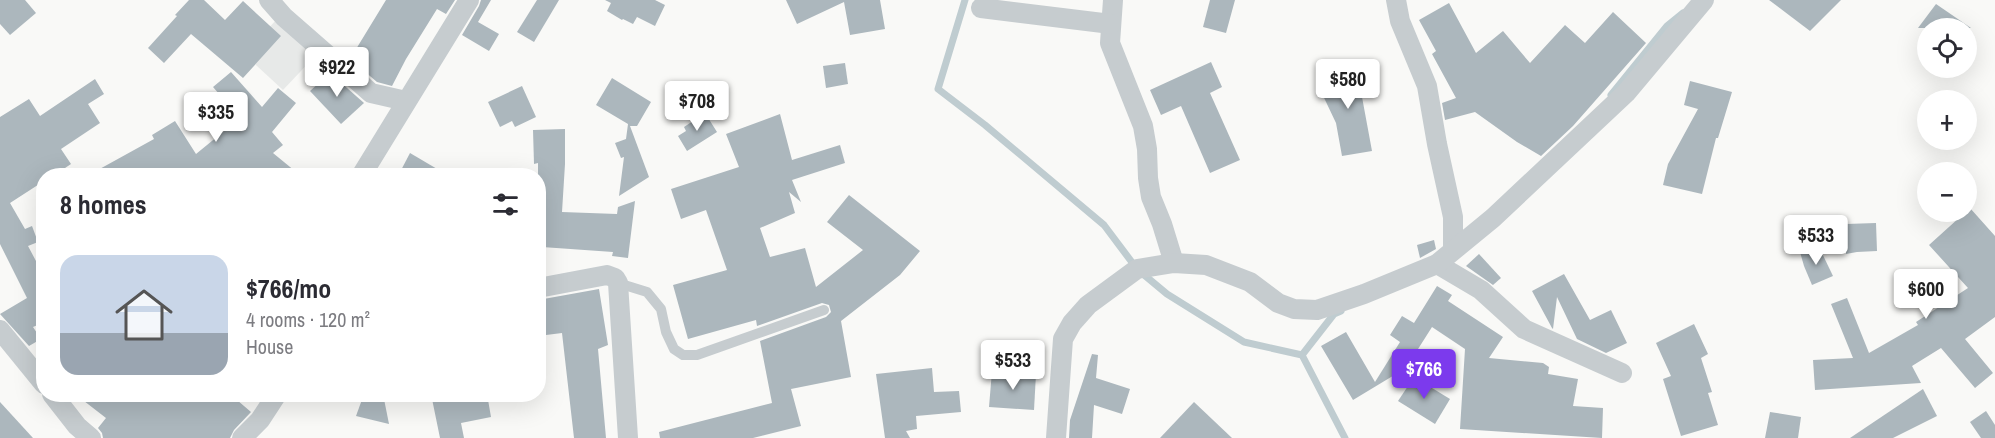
<!DOCTYPE html>
<html lang="en">
<head>
<meta charset="utf-8">
<style>
	:root { --surface:#fff; --page:#f2f2f3; --text:#2b2b33; --muted:#7c7c81; --line:#e1e1e2; --accent:#7c3aed }
	body { margin:0; font-family:"Archivo Narrow",sans-serif; background:var(--page); color:var(--text); height:100vh; display:flex; flex-direction:column; font-size:22px; white-space:nowrap }
	* { box-sizing:border-box; margin:0 }
	p { font-size:20px; color:var(--muted) }
	.icon { flex:none; width:33px; height:33px; fill:none; stroke:currentColor; stroke-width:2; stroke-linecap:round; stroke-linejoin:round }
	.map { position:relative; flex:1; overflow:hidden }
	.sheet { position:absolute; left:36px; top:168px; width:510px; height:234px; display:flex; flex-direction:column; background:var(--surface); border-radius:24px; box-shadow:0 6px 24px #0002 }
	.sheet>* { flex:none }
	.fabs { position:absolute; left:1917px; top:18px; display:grid; gap:12px }
	.fabs a { display:grid; place-items:center; width:60px; height:60px; border-radius:50%; background:var(--surface); box-shadow:0 6px 24px #0002; font-size:30px }
	.price { position:absolute; translate:-50% -51px; padding:0 14px; border-radius:6px; background:#fff; color:#222; font-size:20px; line-height:39px; filter:drop-shadow(0 2px 3px #0008) }
	.price::after { content:''; position:absolute; left:50%; top:36px; width:18px; height:14px; margin-left:-9px; background:inherit; clip-path:polygon(0 0,100% 0,50% 100%) }
	.price.on { background:var(--accent); color:#fff }
	ul { padding:0; list-style:none }
	li { display:flex; align-items:center; gap:18px; height:150px; padding:0 24px }
	li+li { border-top:2px solid var(--line) }
	li span { display:grid; place-items:center; flex:none; width:168px; height:120px; border-radius:18px; color:#555 }
	li>.icon { margin-inline-start:auto }
	span .icon { width:72px; height:72px; fill:#fffc; stroke-width:1 }
	li b { font-size:26px }
	h2 { display:flex; justify-content:space-between; align-items:center; height:72px; padding:0 24px; font-size:26px }
	.map>svg:first-child { display:block }
	.built { fill:#e7e9e8 }
	.lines { fill:none; stroke-linecap:round; stroke-linejoin:round }
	.stream { stroke:#bfccd0; stroke-width:7 }
	.building { fill:#acb7bd }
	.lane { stroke:#c6cccf; stroke-width:10 }
	.street { stroke:#c6cccf; stroke-width:20 }
</style>
</head>
<body>
<div class="map">
<svg width="1995" height="438" viewBox="0 0 1995 438">
	<rect width="100%" height="100%" fill="#f9f9f7"/>
	<path class="built" d="M278,18l39,36 -34,36 -39,-36z"/>
	<g class="lines">
		<g class="stream">
			<path d="M965,0l-27,89 47,36 119,100 33,44 30,25 77,48 58,13 43,83"/>
			<path d="M1611,95l56,-69 16,-13"/>
			<path d="M1302,355l32,-41 7,-3"/>
		</g>
	</g>
	<g class="building">
		<path d="M0,0h25l11,13 -26,22 -10,-11z"/>
		<path d="M189,0h15l21,20 18,-19 38,35 -38,42 -52,-44 -27,29 -16,-15 29,-32 -2,-1z"/>
		<path d="M386,0h69l-9,14 -9,-5 -31,50 -14,27 -15,-4 -27,-23z"/>
		<path d="M481,0h10l-13,22 21,12 -10,17 -27,-16 17,-29z"/>
		<path d="M537,0h22l-25,42 -17,-10z"/>
		<path d="M605,0h50l10,5 -10,21 -18,-9 -4,7 -10,-5 -1,1 -15,-9 4,-8z"/>
		<path d="M786,0h94l5,29 -35,6 -6,-33 -47,22z"/>
		<path d="M1210,0h25l-9,33 -23,-6z"/>
		<path d="M1769,0h72l-31,31z"/>
		<path d="M1449,3l27,50 27,-22 27,32 35,-38 20,18 28,-31 33,31 -73,83 -32,30 -24,-14 -42,-30 -30,8 -3,-17 14,-5 -24,-44 4,-3 -17,-31z"/>
		<path d="M1936,4l35,24h-53z"/>
		<path d="M1211,62l11,25 -12,6 30,67 -30,13 -29,-67 -20,9 -11,-25z"/>
		<path d="M845,63l3,21 -22,4 -3,-22z"/>
		<path d="M1352,66l6,13 5,-2 7,15 -8,5 10,54 -30,5 -6,-33 -19,-40z"/>
		<path d="M231,72l31,35 16,-19 18,15 -24,29 11,13 -10,8 28,23h-214l67,-37 -2,-4 23,-14 21,33 44,-36 -27,-31z"/>
		<path d="M330,73l34,30 -23,21 -31,-33z"/>
		<path d="M612,78l39,24 -14,24h-7l19,51 -30,19 5,-39 -3,1 -6,-15 11,-4 2,-15 -32,-19z"/>
		<path d="M95,79l9,15 -16,10 12,19 -39,26 10,15 -18,12h-9v5l-34,22 15,26 7,-3 6,16 -10,4 16,30v55l-4,-7 -7,3 8,12 -12,7 -29,-32 27,-16 -27,-54v-127l29,-18 11,17z"/>
		<path d="M1690,81l42,11 -14,46h-2l-14,56 -39,-9 5,-21 30,-55 -14,-4z"/>
		<path d="M522,86l14,31 -21,10 -3,-6 -12,6 -12,-25z"/>
		<path d="M705,113l12,19 -30,19 -9,-15 8,-5 -2,-4z"/>
		<path d="M780,114l12,46 48,-15 5,18 -53,17 9,22 -12,-10 6,21 -35,15 10,29 35,-9 11,39 47,-37 -36,-28 22,-27 71,56 -20,24 -59,46 10,56 -60,12 10,37 -48,12h-93l-1,-6 113,-29 -12,-62 66,-24 5,-5 -2,-7 -7,-2 -65,23 -1,-6 -68,19 -15,-54 54,-15 -21,-60 -25,9 -10,-30 68,-22 -13,-33z"/>
		<path d="M565,129v35l-3,48 55,2 1,-7 17,-6 -7,57 -16,-2 1,-4 -71,-5 1,-20 -5,-1v-63l-4,1 -1,-34z"/>
		<path d="M410,153l39,23h-51z"/>
		<path d="M1970,208l25,28v81l-30,22 28,34 -18,15 -34,-40 -29,18 9,17 -106,7 -2,-30 40,-2 -22,-54 16,-6 22,55 49,-28 -2,-3 52,-34 -39,-43z"/>
		<path d="M1876,223l1,28 -20,1 -11,2v-30z"/>
		<path d="M1434,240l2,9 -16,9 -3,-13z"/>
		<path d="M1819,247l14,29 -21,9 -8,-19 -4,-14z"/>
		<path d="M1479,254l22,24 -8,7 -27,-19z"/>
		<path d="M1564,274l26,46 21,-10 16,33 -21,10 -29,-14 -20,-42 -4,32 -1,-1 -20,-37z"/>
		<path d="M1437,286l15,9 -4,6 55,36 -14,21 54,5 6,4 -1,7 30,5 -5,27 30,2 -1,30 -142,-9 5,-80 -33,-22 -26,41 -53,32 -32,-54 25,-14 29,50 25,-40 -10,-7 12,-19 12,7z"/>
		<path d="M599,289l9,56 -10,4 8,89h-32l-12,-105 -24,3v-36z"/>
		<path d="M1694,324l14,30 -7,4 11,34 -4,1 10,32 -37,11 -18,-57 8,-3 -15,-33z"/>
		<path d="M1092,354l6,1 -2,23 34,11 -8,25 -28,-9 -2,33h-23l1,-18z"/>
		<path d="M932,368l2,24 25,-1 2,21 -45,4 1,13 -11,2 4,7h-25l-9,-64z"/>
		<path d="M992,371l44,3 -2,36 -45,-3z"/>
		<path d="M1414,377l36,22 -15,25 -37,-23z"/>
		<path d="M1923,389l14,27 -44,22h-43z"/>
		<path d="M75,394h155l21,18 -17,18 -4,8h-127l-1,-5 -4,-5 8,-10z"/>
		<path d="M364,394h19l6,30 -33,-8z"/>
		<path d="M431,394h56l4,23 -30,6 3,15h-24z"/>
		<path d="M0,402l33,36h-33z"/>
		<path d="M1194,402l38,36h-72z"/>
		<path d="M1986,411l9,14v13h-14l-11,-16z"/>
		<path d="M1770,412l31,5 -3,21h-33z"/>
	</g>
	<g class="lines">
		<path class="lane" d="M618,283l29,9 14,17 5,23 8,17 9,6h14l127,-45"/>
		<g class="street">
			<path d="M269,0l15,17 87,76 35,8"/>
			<path d="M1113,0l-3,43 33,83 4,23 1,29 3,19 11,27 12,39"/>
			<path d="M1396,0l4,21 27,65 10,58 16,73v33"/>
			<path d="M981,8l130,16"/>
			<path d="M361,176l108,-176"/>
			<path d="M1437,264l44,26 43,39 98,44"/>
			<path d="M538,288l69,-13 8,3 3,5 10,155"/>
			<path d="M0,330l44,54"/>
			<path d="M52,394l25,32 14,12"/>
			<path d="M242,438l18,-18 17,-26"/>
			<path d="M1056,438l7,-99 9,-16 16,-18 49,-36 37,-6 32,2 44,17 28,21 16,6 23,1 47,-16 73,-30 56,-46 133,-125 78,-93"/>
		</g>
	</g>
</svg>
<div class="fabs">
<a><svg class="icon" aria-label="locate" viewBox="0 0 24 24"><circle cx="12" cy="12" r="6"/><path d="M12 2v4M12 18v4M2 12h4M18 12h4"/></svg></a>
<a>+</a>
<a>−</a>
</div>
<b class="price" style="left:337px;top:98px">$922</b>
<b class="price" style="left:1348px;top:110px">$580</b>
<b class="price" style="left:697px;top:132px">$708</b>
<b class="price" style="left:216px;top:143px">$335</b>
<b class="price" style="left:1816px;top:266px">$533</b>
<b class="price" style="left:1926px;top:320px">$600</b>
<b class="price" style="left:1013px;top:391px">$533</b>
<b class="price on" style="left:1424px;top:400px">$766</b>
<section class="sheet">
<h2>8 homes<svg class="icon" aria-label="filters" viewBox="0 0 24 24"><path d="M4 7h16M4 17h16"/><circle cx="9" cy="7" r="2"/><circle cx="15" cy="17" r="2"/></svg></h2>
<ul>
<li><span style="background:linear-gradient(#c9d6e8 65%,#9aa5b1 0)"><svg class="icon" aria-label="home" viewBox="0 0 24 24"><path d="M3 11l9-7 9 7M6 9v11h12V9"/></svg></span><div><b>$766/mo</b><p>4 rooms · 120 m²</p><p>House</p></div></li>
</ul>
</section>
</div>
</body>
</html>
